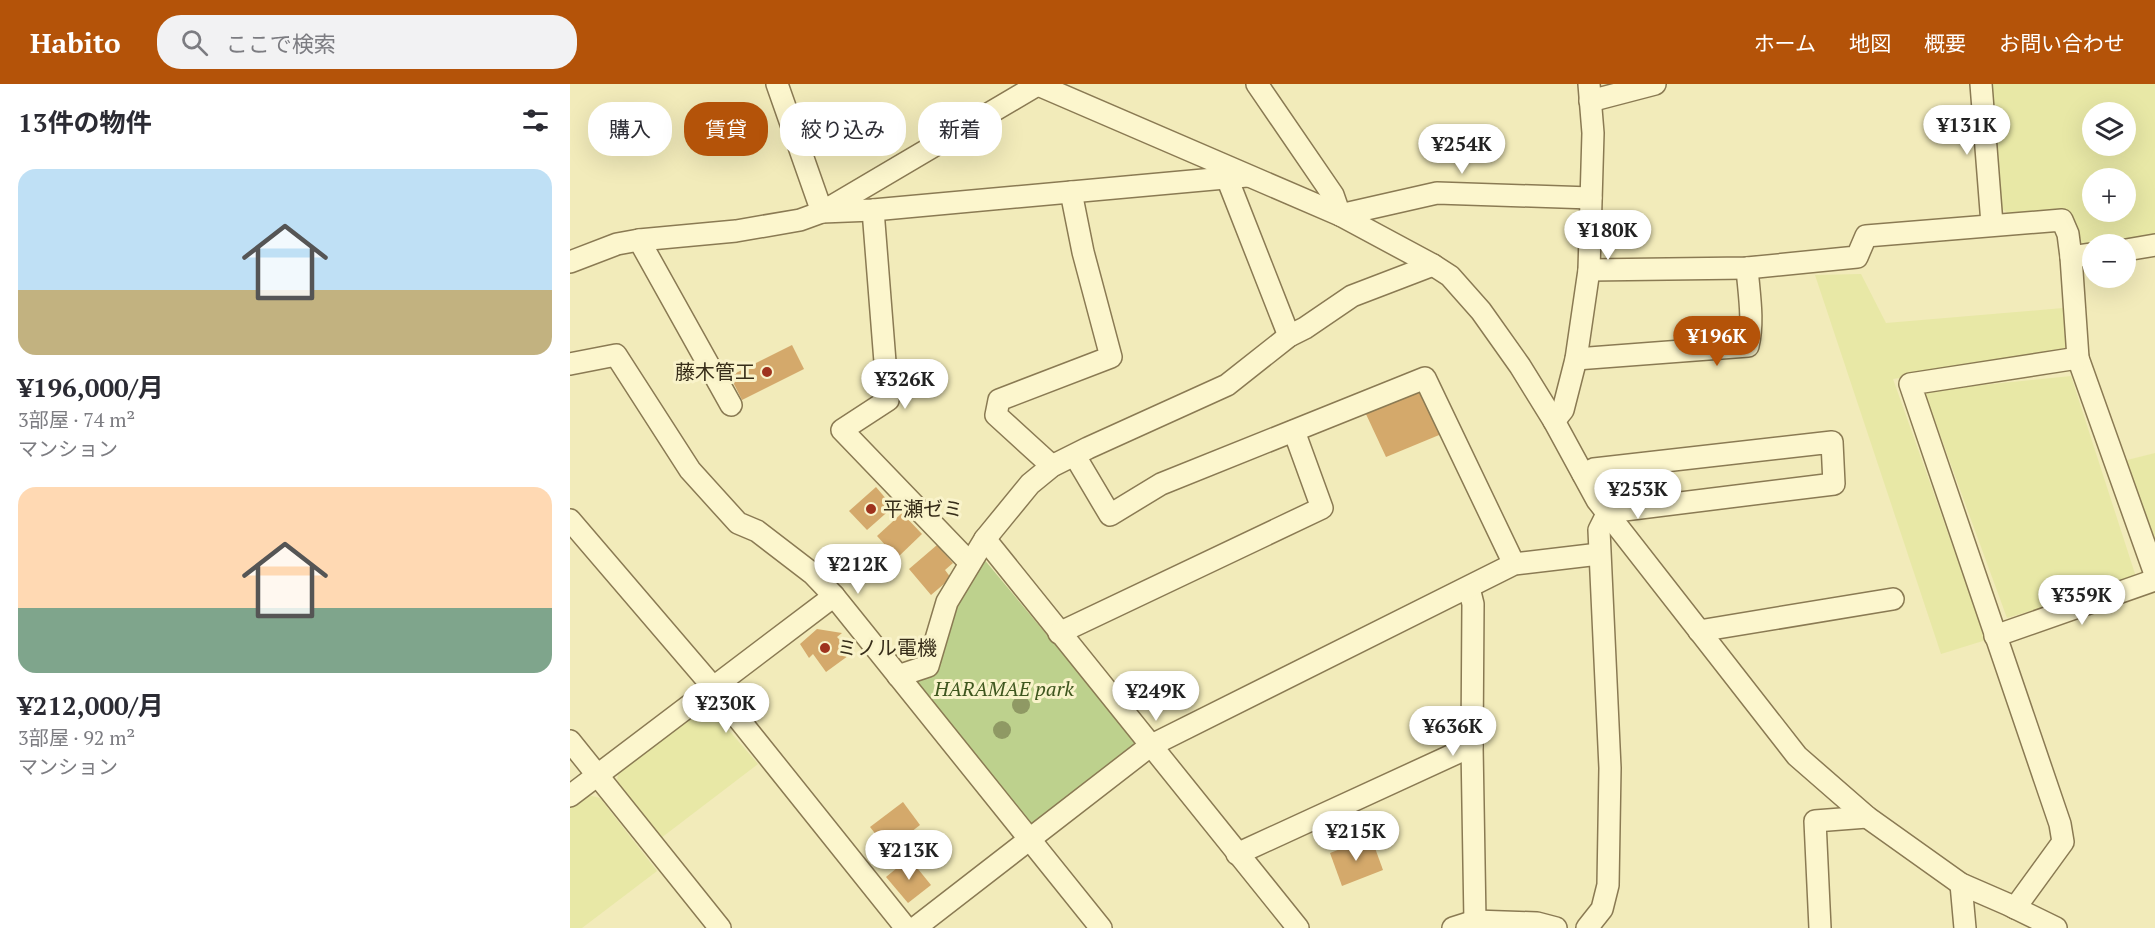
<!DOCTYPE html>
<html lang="ja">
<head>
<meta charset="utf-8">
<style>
	:root { --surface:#fff; --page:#f2f2f3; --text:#2b2b33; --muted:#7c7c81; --accent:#b45309 }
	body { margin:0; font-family:"PT Serif","Noto Sans JP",serif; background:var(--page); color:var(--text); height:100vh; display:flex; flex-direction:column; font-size:22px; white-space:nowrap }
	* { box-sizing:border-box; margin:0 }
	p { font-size:20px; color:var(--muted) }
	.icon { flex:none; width:33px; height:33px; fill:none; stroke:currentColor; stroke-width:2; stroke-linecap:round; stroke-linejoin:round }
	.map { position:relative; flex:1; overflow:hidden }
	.drawer { display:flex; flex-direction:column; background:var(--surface); width:570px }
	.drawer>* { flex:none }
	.hud { position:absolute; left:18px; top:18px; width:570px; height:54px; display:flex; gap:12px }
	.tools { position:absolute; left:1512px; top:18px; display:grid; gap:12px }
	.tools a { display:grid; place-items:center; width:54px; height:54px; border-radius:50%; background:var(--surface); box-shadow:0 6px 24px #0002; font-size:30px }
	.price { position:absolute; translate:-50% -51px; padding:0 14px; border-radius:21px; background:#fff; color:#222; font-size:20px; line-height:39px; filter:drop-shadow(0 2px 3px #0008) }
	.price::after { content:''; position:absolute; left:50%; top:36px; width:18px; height:14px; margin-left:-9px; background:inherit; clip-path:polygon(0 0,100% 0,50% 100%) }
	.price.on { background:var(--accent); color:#fff }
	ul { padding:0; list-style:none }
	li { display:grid; align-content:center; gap:12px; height:318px; padding:0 18px }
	li span { display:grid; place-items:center; height:186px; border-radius:18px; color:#555 }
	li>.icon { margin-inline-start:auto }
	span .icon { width:108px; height:108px; fill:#fffc; stroke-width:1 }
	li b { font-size:26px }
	h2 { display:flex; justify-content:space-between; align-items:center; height:72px; padding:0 18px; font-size:26px }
	.chip { padding:0 21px; border-radius:24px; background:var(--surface); box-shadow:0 6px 24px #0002; font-size:21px; line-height:54px }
	.chip.on { background:var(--accent); color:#fff }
	header { display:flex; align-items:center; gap:36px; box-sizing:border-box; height:84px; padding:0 30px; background:var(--accent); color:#fff }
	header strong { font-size:28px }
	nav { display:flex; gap:33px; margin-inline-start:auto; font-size:21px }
	.search { width:420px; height:54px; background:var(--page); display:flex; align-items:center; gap:15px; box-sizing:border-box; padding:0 21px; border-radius:24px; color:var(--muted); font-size:22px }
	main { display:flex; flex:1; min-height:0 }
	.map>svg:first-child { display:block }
	.farmland { fill:#e8e8a6; fill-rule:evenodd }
	.green { fill:#bdd18d }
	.building { fill:#d4a96b }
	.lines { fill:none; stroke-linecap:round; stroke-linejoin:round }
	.minor-casing { stroke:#8a7a53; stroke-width:24 }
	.minor { stroke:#fcf6cd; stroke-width:21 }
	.tree { fill:#8f9964 }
	.poi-dot { fill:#9f321d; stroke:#f9f3ca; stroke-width:2 }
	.labels { text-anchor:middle; stroke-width:6; stroke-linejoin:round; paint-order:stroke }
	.poi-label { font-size:20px; fill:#372d19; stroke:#f9f3ca; text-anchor:start }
	.park-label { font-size:20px; font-style:italic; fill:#3e561e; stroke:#f9f3ca }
</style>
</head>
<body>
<header>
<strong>Habito</strong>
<div class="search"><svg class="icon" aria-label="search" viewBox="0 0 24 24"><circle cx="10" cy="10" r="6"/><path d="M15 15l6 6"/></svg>ここで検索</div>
<nav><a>ホーム</a><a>地図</a><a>概要</a><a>お問い合わせ</a></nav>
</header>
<main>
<section class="drawer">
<h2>13件の物件<svg class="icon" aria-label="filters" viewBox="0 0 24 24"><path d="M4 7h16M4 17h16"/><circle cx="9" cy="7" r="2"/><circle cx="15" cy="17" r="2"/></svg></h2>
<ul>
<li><span style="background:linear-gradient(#bfe0f5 65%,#c2b280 0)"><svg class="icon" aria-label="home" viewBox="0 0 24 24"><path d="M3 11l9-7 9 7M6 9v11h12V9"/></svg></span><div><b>¥196,000/月</b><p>3部屋 · 74 m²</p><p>マンション</p></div></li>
<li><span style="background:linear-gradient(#ffd9b3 65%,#7fa58c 0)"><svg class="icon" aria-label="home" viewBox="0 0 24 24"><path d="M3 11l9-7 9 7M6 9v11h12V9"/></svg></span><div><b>¥212,000/月</b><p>3部屋 · 92 m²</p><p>マンション</p></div></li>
</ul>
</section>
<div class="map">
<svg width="1585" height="844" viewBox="0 0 1585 844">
	<rect width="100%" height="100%" fill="#f2ebba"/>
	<g class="farmland">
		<path d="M1419,0h166v151l-70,12 -7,-6 -6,-25 -63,-2 -8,-6zM1522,28h34v34h-34zM1522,94h34v34h-34z"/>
		<path d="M1291,190l25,49 177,-15 3,43 -173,28 93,261 -45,14 -126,-379z"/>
		<path d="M1501,292l66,204 -130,38 -83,-227z"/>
		<path d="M1585,369v92l-32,-84z"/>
		<path d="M132,623l11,5 45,52 -97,74 -44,-57 2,-13z"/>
		<path d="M14,710l16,4 57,73 -75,57h-12v-122z"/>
	</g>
	<path class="green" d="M413,474l153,184 -102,84 -127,-145z"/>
	<g class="building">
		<path d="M222,261l12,24 -62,31 -12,-24z"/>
		<path d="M855,305l19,44 -58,24 -21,-45z"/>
		<path d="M306,403l17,20 -26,23 -18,-19z"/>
		<path d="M332,429l20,21 -25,24 -20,-22z"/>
		<path d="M367,461l16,18 -8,7 6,8 -20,17 -22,-26z"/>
		<path d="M247,545l25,4 -5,4 15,16 -26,19 -13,-18 -4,4 -9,-14z"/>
		<path d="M333,718l17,23 -32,25 -18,-23z"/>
		<path d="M801,753l12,33 -41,16 -12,-33z"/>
		<path d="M339,774l22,27 -23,18 -22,-26z"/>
	</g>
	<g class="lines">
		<defs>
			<g id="minor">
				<path d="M207,0l45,128 217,-128"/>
				<path d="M466,0l304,131 97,-22 154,5"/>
				<path d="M687,0l76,111 7,20 93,50 17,11 31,35 39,55 34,55 43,79 200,256 70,61 94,67 46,20 49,24"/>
				<path d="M1411,0l11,140"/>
				<path d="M1020,17l65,-17"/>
				<path d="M657,94l62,158"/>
				<path d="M303,126l15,190 -46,30 128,133"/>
				<path d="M69,156l92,165"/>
				<path d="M1556,166l29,-5"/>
				<path d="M1501,173l21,-3"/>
				<path d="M0,178l47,-18 22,-4 97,-9 64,-11 22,-8 51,-2 374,-34"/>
				<path d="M1019,186l158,-2 110,-11 9,-21 196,-16 6,14 3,23 7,101 77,216"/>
				<path d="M1006,275l172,-13c6,-25 1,-52 -1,-78"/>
				<path d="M0,280l46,-9 74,115 19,21 29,32 19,8 56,43 21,22 267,332"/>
				<path d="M984,337l9,-11 13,-51 13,-89 4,-137 -4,-49"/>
				<path d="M505,372l35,59 51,-31 264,-106 89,186"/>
				<path d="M482,382l-56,-51 3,-15 112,-43 -28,-105 -12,-60"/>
				<path d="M1013,390l11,-5 238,-27 2,42 -226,28 -9,18 11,238 -2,117 -6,24 -15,19"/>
				<path d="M0,436l143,167 193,241"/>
				<path d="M415,455l313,389"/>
				<path d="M899,504l4,16 -1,142 3,175"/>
				<path d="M1129,547l194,-32"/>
				<path d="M489,549l263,-125 -28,-77"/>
				<path d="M1425,552l160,-56"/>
				<path d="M328,592l30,-10 19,-64 38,-63 45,-55 22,-18 36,-18 139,-63 62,-49 16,-8 47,-32 81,-31"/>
				<path d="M0,657l150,187"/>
				<path d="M0,712l264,-200"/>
				<path d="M667,770l235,-108"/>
				<path d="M1391,800l4,44"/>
				<path d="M1445,824l48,-66 -3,-18 -150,-440 168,-26"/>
				<path d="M345,844l235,-182 364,-182 85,-10"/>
				<path d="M883,844l22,-7 62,2 19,5"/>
				<path d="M1250,844l-5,-107 52,-4"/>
			</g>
		</defs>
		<use href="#minor" class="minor-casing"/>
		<use href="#minor" class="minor"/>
	</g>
	<g class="tree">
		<circle cx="451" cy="621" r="9"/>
		<circle cx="432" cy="646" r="9"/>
	</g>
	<g class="poi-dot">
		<circle cx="197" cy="288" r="6"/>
		<circle cx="301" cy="425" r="6"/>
		<circle cx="255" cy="564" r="6"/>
	</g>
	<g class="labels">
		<g class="poi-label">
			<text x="185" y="295" text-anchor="end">藤木管工</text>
			<text x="313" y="432">平瀬ゼミ</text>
			<text x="267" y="571">ミノル電機</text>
		</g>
		<g class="park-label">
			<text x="434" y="612">HARAMAE park</text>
		</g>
	</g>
</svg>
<div class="tools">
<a><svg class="icon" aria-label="layers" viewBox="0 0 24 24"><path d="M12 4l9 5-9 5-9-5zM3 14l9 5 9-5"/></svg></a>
<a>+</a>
<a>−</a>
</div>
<b class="price" style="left:1397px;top:72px">¥131K</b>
<b class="price" style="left:892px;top:91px">¥254K</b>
<b class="price" style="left:1038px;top:177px">¥180K</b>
<b class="price on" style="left:1147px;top:283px">¥196K</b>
<b class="price" style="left:335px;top:326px">¥326K</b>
<b class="price" style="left:1068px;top:436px">¥253K</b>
<b class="price" style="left:288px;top:511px">¥212K</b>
<b class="price" style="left:1512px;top:542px">¥359K</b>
<b class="price" style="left:586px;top:638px">¥249K</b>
<b class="price" style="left:156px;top:650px">¥230K</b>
<b class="price" style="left:883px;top:673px">¥636K</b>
<b class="price" style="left:786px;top:778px">¥215K</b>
<b class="price" style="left:339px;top:797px">¥213K</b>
<div class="hud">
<a class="chip">購入</a>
<a class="chip on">賃貸</a>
<a class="chip">絞り込み</a>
<a class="chip">新着</a>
</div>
</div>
</main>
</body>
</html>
